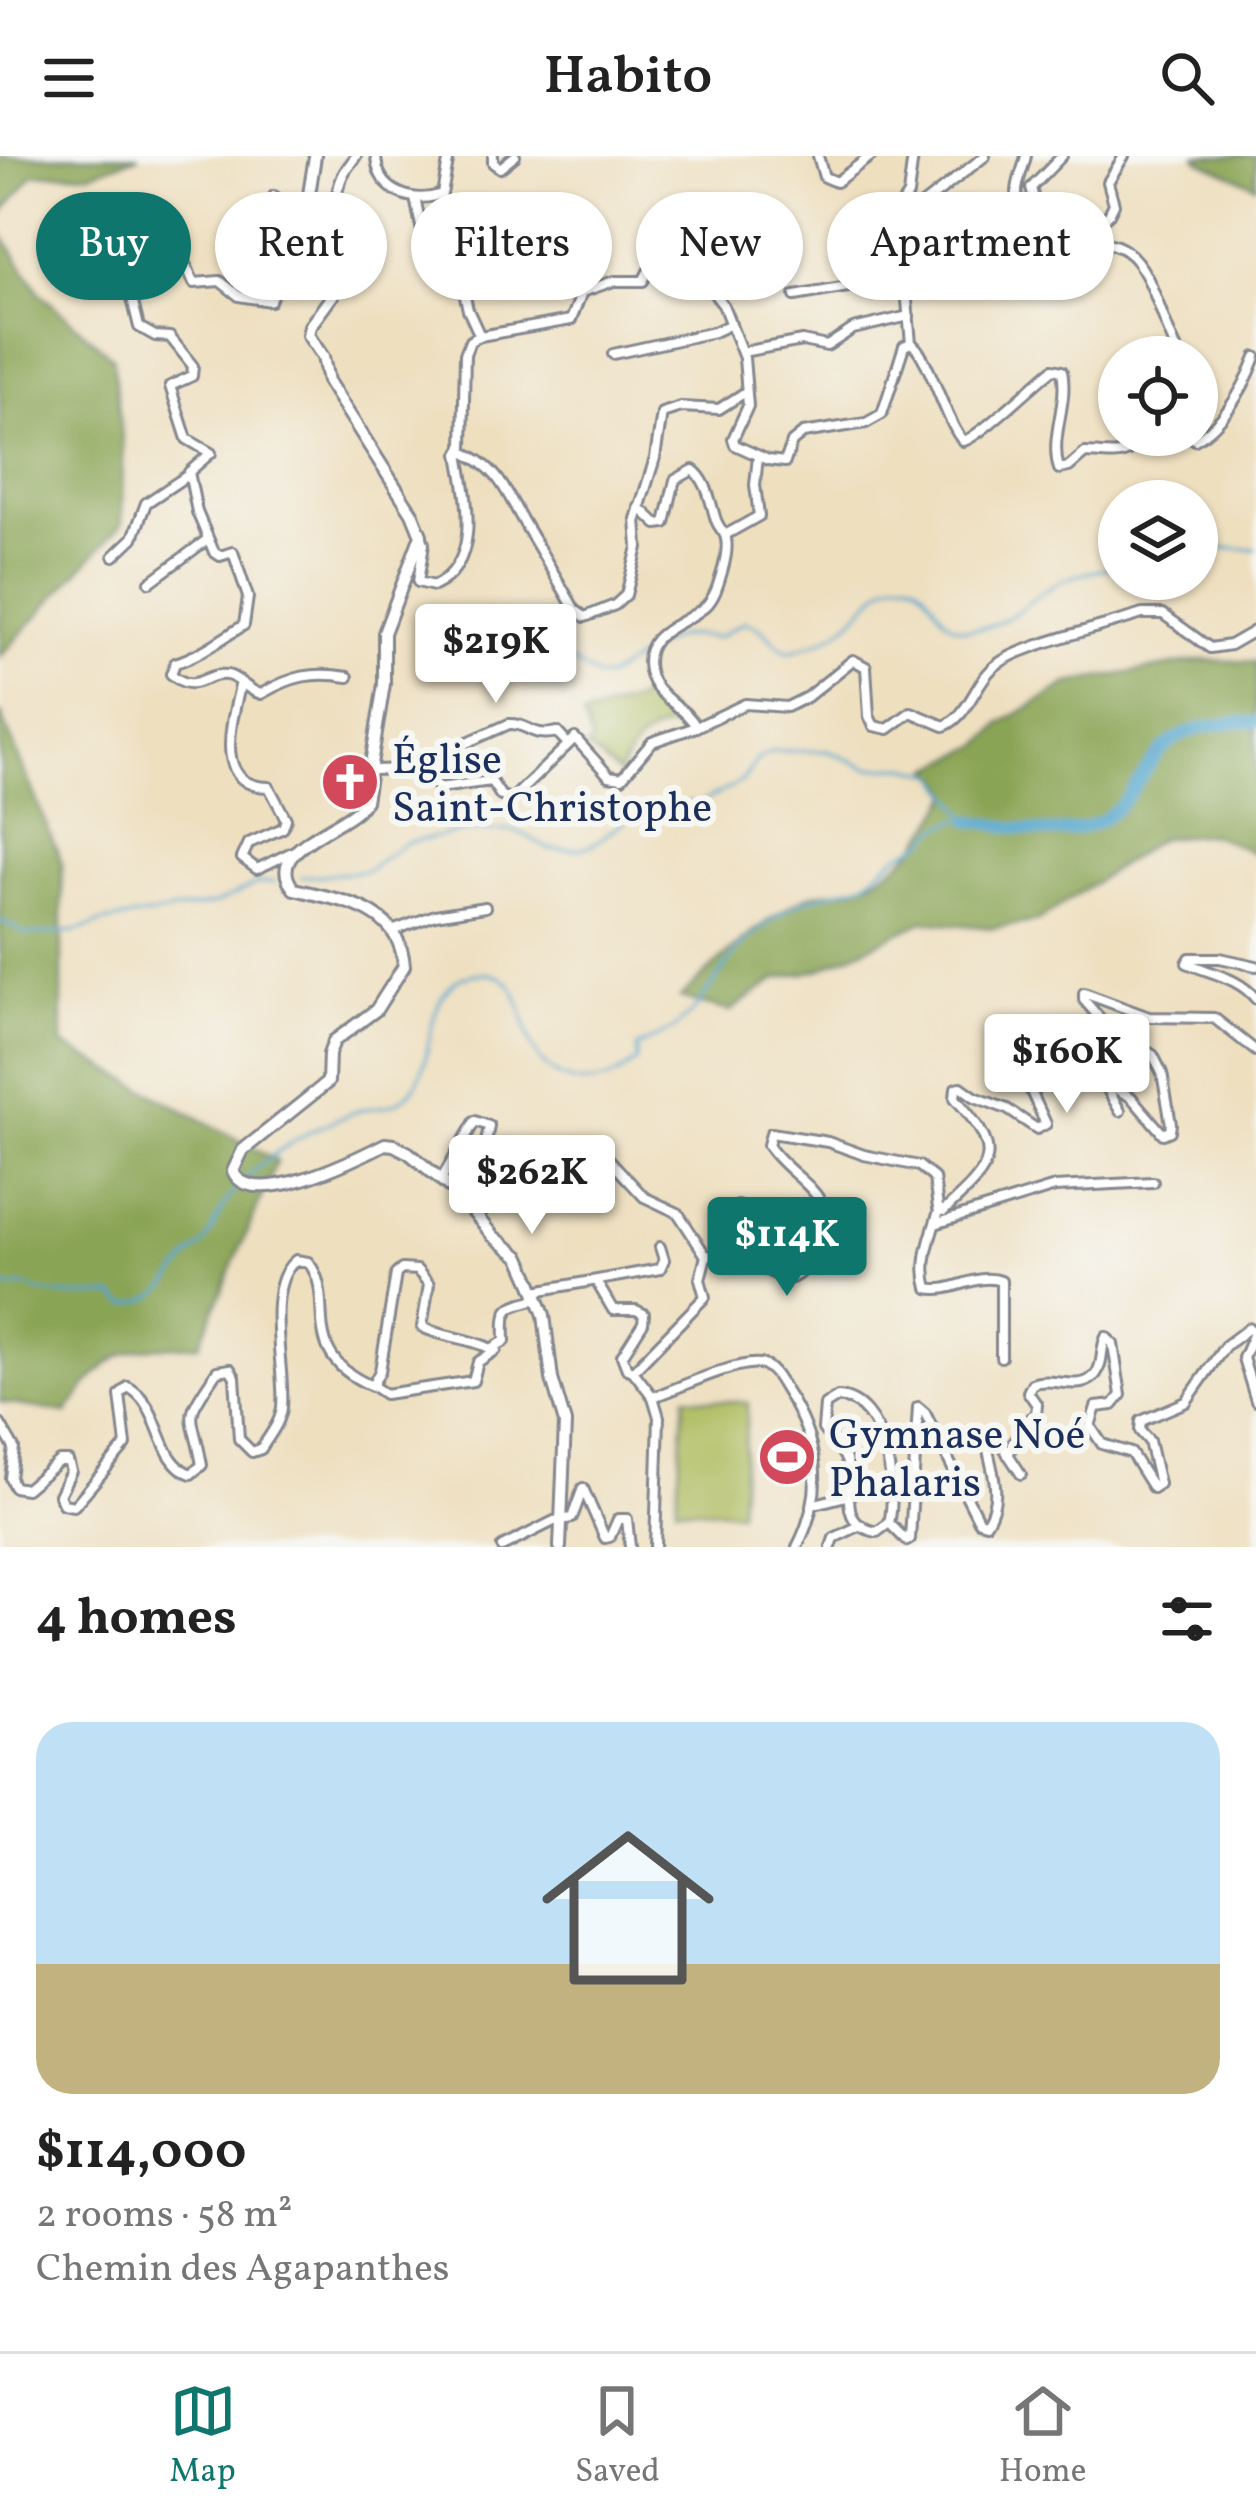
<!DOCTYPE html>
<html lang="en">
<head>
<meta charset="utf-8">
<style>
	:root { --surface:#fff; --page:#f6f6f6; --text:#222; --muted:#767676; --line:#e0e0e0; --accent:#0f766e }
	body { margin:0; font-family:Vollkorn,serif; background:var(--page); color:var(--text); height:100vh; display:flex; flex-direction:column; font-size:45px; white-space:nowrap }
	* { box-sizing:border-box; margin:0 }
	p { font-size:39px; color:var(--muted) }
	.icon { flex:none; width:66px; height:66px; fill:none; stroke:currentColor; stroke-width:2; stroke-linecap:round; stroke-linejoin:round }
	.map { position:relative; height:1391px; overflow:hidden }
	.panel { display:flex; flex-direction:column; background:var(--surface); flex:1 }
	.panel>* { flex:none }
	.hud { position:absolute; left:36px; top:36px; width:1185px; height:108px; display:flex; gap:24px }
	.fabs { position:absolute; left:1098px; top:180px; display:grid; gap:24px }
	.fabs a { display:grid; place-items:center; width:120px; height:120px; border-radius:50%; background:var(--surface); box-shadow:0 3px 9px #0004; font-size:60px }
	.price { position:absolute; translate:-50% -102px; padding:0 27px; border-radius:12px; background:#fff; color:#222; font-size:39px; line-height:78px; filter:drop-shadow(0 3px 6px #0008) }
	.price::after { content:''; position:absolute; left:50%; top:72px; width:36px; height:27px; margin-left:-18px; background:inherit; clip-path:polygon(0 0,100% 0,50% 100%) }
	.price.on { background:var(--accent); color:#fff }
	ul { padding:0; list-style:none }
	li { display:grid; align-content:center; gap:24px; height:636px; padding:0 36px }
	li span { display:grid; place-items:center; height:372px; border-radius:36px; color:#555 }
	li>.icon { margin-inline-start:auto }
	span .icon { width:216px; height:216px; fill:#fffc; stroke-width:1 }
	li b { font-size:51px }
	h2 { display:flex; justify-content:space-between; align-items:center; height:144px; padding:0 36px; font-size:51px }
	.pill { padding:0 42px; border-radius:54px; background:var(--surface); box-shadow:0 3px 9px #0004; font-size:42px; line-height:108px }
	.pill.on { background:var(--accent); color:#fff }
	header { display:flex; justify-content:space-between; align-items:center; height:156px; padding:0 36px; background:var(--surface); font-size:54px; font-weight:600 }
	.dock { display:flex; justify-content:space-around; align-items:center; height:168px; border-top:3px solid var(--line); background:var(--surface); font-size:33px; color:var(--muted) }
	.dock a { display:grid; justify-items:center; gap:6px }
	.dock .on { color:var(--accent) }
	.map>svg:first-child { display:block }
	.green { fill:#aebc5e; stroke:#64765e; stroke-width:3 }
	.forest { fill:#8aa455; stroke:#526a5a; stroke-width:3 }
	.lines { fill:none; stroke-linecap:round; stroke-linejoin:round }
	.stream { stroke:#51a5cd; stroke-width:3 }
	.river { stroke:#51a5cd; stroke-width:12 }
	.minor-casing { stroke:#84878e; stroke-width:14 }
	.secondary-casing { stroke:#84878e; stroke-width:16 }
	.minor { stroke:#fff; stroke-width:8 }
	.secondary { stroke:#fff; stroke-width:10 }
	.labels { text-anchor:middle; stroke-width:12; stroke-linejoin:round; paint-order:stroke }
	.poi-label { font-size:42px; fill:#1b2f5e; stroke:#f6f6f2; text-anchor:start }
</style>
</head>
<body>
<header><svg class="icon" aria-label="menu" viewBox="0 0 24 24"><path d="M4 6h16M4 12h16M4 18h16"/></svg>Habito<svg class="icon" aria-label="search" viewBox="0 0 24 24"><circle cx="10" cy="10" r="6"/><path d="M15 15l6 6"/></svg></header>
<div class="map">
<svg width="1256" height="1391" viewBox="0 0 1256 1391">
	<rect width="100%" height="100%" fill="#f6f6f2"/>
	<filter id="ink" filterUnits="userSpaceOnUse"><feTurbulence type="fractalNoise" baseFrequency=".00833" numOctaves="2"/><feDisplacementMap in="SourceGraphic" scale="24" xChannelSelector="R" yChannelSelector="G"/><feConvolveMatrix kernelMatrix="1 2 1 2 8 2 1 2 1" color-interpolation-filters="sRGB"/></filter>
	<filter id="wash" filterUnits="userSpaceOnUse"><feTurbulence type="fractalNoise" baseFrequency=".004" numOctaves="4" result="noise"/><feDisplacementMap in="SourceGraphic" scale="48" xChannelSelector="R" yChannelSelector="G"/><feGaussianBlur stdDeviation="2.7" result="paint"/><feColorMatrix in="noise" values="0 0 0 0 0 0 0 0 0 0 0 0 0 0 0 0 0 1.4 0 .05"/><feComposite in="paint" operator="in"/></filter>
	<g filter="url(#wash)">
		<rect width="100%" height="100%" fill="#eedfbf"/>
		<g class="green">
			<path d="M646,541l34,24v5c-34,1 -48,20 -61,48l-33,-27 6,-4 -9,-26z"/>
			<path d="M685,1241l63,6 -9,109 -63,-5z"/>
		</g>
		<g class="forest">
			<path d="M0,0h139l-47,17 -58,1 -34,42z"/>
			<path d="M1196,0h60v30l-56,-25z"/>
			<path d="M0,75l40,62 73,65 10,89 -1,77 -122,133z"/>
			<path d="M1203,504l53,2v192l-45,-20 -51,4 -122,83 -45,7 -70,-7 -105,49 -42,9 -46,32 -50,-13c42,-39 71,-70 122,-99 16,-10 36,-5 53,-12 51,-18 71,-49 96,-94l-19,-25 50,-24 20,-21 68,-40z"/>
			<path d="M0,556l62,151v181l215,117 -78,184c-75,3 -88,3 -132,68l-67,-11z"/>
		</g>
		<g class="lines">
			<g class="stream">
				<path d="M1197,398l23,-6 36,1"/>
				<path d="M495,483l59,11 42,27 10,1 39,-24"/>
				<path d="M653,493c24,-16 36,-15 64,-11l27,-16c26,5 24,21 45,30 18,-5 45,-15 59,-28 13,-12 31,-38 48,-43 38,-10 36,48 71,48 39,1 58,-28 90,-46 19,-10 42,-11 62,-19"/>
				<path d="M302,721l64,-6 39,-28 62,-12h45l14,4 22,14h30l14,-4 41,-30 42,-12h24l31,-15 12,-7 16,-22 15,-8h55l40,17 38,-1 30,7 33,45"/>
				<path d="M0,764l28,15 48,-4 28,-9 111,-18 43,-21 17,-1"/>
				<path d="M0,1132l26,-2 13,6 34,4 40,-1 13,10c35,-4 42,-21 62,-46 6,-7 15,-11 19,-20 12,-23 18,-41 38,-60 31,-30 67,-51 107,-66 22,-9 40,-1 58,-21 26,-29 12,-82 44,-109 9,-8 22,-10 34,-9 37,4 32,47 44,72 21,46 73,46 105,14v-13l37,-18 21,-20 46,-64 39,-31 26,-15 57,-15 35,-29 28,-14 10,-12 24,-10 11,2"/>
			</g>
			<path class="river" d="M971,665c41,4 79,20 120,4 37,-15 45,-47 69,-73 23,-25 64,-31 96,-30"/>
		</g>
	</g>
	<g filter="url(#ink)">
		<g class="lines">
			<defs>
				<g id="minor">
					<path d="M376,0c1,35 36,49 66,38l7,-38"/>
					<path d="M493,0v7l7,5 15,-12"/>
					<path d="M818,0l6,21 12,5 35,-26"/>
					<path d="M913,0l-5,39 -10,15 5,5 14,-6 68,-53"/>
					<path d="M1026,0c-5,23 -20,42 5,59l6,-5 -6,-22 31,-32"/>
					<path d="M1124,0l-16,26 6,22 -5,10 -23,20 2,5c12,3 28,4 38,12 28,19 36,76 55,106"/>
					<path d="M415,42l8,38 9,9 15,-3 7,6 14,62 12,26 -10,5 -5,13 -2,93 -4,7c7,42 24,108 -25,132l-16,-4 6,-38 -2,-7"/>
					<path d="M304,67c35,2 28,-28 40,-50 3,-6 8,-11 12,-17"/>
					<path d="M311,96h-8l-12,-9 -5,-37 -12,-10 -10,28 -23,11 -10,13 27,16 16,28 -4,9 -31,-5 -19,-15 -26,2 -11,-24 -19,-14 -5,-22 -8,4 -5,15 3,22 -20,22 10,41 16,9 15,1 23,29 -1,10 -22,10 17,53 24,14 -22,19 8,40 17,40 6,4 13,-4 15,45 -4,28c-21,13 -45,31 -69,38l-4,11c26,22 32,-2 56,1 12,2 19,15 34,19 31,-18 52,-23 87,-17"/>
					<path d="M704,111l63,-15 1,3"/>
					<path d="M795,140l82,-14 29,8 5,53"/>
					<path d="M480,180l91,-16 11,-28 32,-11h29l13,-24 7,-2 15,13h27l4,19 14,18 21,53 4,48 -15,33 2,6 33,15 17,2 7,-20 11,-9 63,-10 16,-9 22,-68 7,-3c17,10 35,80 52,98 14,-2 72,-58 90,-72l9,2c7,33 -13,65 -3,98l10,-2 16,-14c32,1 38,8 61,-18"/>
					<path d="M742,196l60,-11 25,5 26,-17 56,-13"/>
					<path d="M613,198l101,-22 17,-8"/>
					<path d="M1190,279l5,5c30,-17 49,-52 61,-83"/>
					<path d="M461,295c41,18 45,43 66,77 16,27 32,54 48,82l10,7 30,-12 11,-10 12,-48 -2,-28 19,-61 7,-45 19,-6 38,2 25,-16"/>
					<path d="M725,379l34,-19 -4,-31 3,-29"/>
					<path d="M114,400l19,-18 13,-35 42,-28"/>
					<path d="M150,426l58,-43"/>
					<path d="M240,530c-8,35 -28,101 29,101l17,32 -3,9 -34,15 -7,15 15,11 41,-20"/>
					<path d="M696,571l49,-23 42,3 20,-10 46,-37 13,7 3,49 5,10 14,3 23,-17 33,14c26,-10 31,-47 55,-63 27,-19 108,-37 143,-49h21l47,34 20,-3 26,-15"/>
					<path d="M418,613l25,-16 66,-29c20,-1 21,14 48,8l11,12"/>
					<path d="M372,614l46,-1 21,19 52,-7 10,15 11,3 63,-61 34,38 13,2 30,-36 44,-15c-11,-22 -41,-28 -47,-56 -8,-41 35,-45 57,-65 9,-9 12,-21 16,-34 3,-10 7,-26 3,-37 -3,-5 -7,-9 -9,-15 -6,-18 -8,-39 -23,-50l-18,10 -10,43 -8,1 -18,-17"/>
					<path d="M392,775l43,-16 50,-8"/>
					<path d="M1256,810l-36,-8h-30l-3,5c24,11 51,14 69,36"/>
					<path d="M1103,925l17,30"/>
					<path d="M442,1022l33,-57 14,5 -5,28c6,12 19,17 32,17l54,-14 36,-1 38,41 34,16 28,43"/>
					<path d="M738,1050l38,15 41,33"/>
					<path d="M939,1055c-8,25 -19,51 -11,77 25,6 47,-16 73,-7v76"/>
					<path d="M935,1068l120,-37 98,-5"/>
					<path d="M596,1125l17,29h23l8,4 -1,9 -21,33 5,13 6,2 20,26 6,20 -4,130"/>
					<path d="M535,1135l125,-22 4,-9 -4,-13"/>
					<path d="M633,1215l72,-74 -5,-18 6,-23c40,-9 56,20 86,22 16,-8 25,-20 31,-37 16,-50 -34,-62 -55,-96l3,-12 57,9 36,13 55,11 15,12 4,30 6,3c53,-48 59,-59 11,-113l1,-10 5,-1 14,10 32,12 30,20 9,-5 -37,-81 3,-16 59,38 60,32 32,37 7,-3 1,-7 -9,-51 -9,-18 -43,-25 -26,-30v-7l65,24 65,1 42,33"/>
					<path d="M373,1230l12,8 88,-13 5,-19 18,-12"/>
					<path d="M653,1241c24,-8 84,-37 107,-33 12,2 19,16 25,26 34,51 41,101 12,157"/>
					<path d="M838,1241c47,3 60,90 51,126l-12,9c-43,-8 -21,-46 -31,-72 -5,-12 -16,-21 -23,-31l2,-24z"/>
					<path d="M0,1268l14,24 -4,30 4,9 12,2 33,-28h9l3,10 -12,24 4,9 11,2 52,-61 -6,-50 8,-8c34,17 28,75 63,87l11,-9c-10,-57 -21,-41 15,-94l13,-2 5,8 4,62 13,13 9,-3c8,-13 20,-27 21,-42 4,-37 -20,-121 14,-147l12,2c31,37 -14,91 64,124l8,-15 16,-97 6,-5 15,1 12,14 -7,43c21,11 47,10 69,22l14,-8c-1,-34 -1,-34 33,-42"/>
					<path d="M1008,1299l15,-31 13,-10 1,-9 -9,-13 4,-8c20,-9 49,10 64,-10 8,-11 4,-26 10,-37l7,7 8,51 -8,10 -17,2 -6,19 12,18 29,9 22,35 6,-4 -10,-43 -9,-10 1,-10 45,-19 39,-56 24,-18 5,5 -11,25 13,43"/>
					<path d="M815,1348l31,-8"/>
					<path d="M889,1367l18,18 3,-2 8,-132 7,6 54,108 7,2c21,-32 0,-61 0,-91l9,2 26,40"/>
					<path d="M502,1391l52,-26 18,-3 11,-30 22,50 5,-1 8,-18h9l3,28"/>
					<path d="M831,1391l3,-9 27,-13"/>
				</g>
				<path id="secondary" d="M315,0l-13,84 31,33 5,15 -28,38 -2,9 15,22 5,24 84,132 9,22 -37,98v51l-19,117c-14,26 -105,46 -71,88 47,12 106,17 110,77l-28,44 -42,31 -5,13 -1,28 -85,68 -10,21c17,41 123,-12 152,-27l9,1 15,8 49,41 35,42 27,21 12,27 12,31 8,64 13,44 -5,124"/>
			</defs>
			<use href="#minor" class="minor-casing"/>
			<use href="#secondary" class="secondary-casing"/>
			<use href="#minor" class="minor"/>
			<use href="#secondary" class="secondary"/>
		</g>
	</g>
	<defs>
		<symbol id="church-disc" viewBox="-11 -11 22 22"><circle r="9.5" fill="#d1495b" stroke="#f6f6f2"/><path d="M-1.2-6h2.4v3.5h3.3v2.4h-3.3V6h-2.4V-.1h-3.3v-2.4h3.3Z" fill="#fff"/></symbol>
		<symbol id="stadium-disc" viewBox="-11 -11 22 22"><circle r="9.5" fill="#d1495b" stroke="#f6f6f2"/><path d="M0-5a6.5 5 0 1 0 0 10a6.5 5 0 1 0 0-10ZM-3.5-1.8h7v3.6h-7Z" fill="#fff"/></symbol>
	</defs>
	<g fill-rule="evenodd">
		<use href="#church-disc" x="317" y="593" width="66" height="66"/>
		<use href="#stadium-disc" x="754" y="1268" width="66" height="66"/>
	</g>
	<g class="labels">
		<g class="poi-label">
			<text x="392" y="617">Église<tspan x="392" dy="48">Saint-Christophe</tspan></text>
			<text x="829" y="1292">Gymnase Noé<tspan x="829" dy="48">Phalaris</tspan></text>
		</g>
	</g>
</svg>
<div class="fabs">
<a><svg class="icon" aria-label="locate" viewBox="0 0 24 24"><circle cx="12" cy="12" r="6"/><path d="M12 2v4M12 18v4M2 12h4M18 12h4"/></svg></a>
<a><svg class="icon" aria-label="layers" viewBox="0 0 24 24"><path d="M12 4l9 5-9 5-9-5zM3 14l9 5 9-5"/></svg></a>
</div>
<b class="price" style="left:496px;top:550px">$219K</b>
<b class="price" style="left:1067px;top:960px">$160K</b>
<b class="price" style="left:532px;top:1081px">$262K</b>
<b class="price on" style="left:787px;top:1143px">$114K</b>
<div class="hud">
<a class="pill on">Buy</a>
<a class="pill">Rent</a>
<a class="pill">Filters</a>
<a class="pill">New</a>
<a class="pill">Apartment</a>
</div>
</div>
<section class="panel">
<h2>4 homes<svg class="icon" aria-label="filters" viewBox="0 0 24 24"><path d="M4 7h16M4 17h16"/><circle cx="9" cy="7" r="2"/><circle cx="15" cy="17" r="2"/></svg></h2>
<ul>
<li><span style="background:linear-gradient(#bfe0f5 65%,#c2b280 0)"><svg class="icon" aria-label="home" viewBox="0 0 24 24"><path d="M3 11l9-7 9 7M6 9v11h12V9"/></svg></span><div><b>$114,000</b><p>2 rooms · 58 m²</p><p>Chemin des Agapanthes</p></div></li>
</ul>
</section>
<nav class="dock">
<a class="on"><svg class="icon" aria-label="map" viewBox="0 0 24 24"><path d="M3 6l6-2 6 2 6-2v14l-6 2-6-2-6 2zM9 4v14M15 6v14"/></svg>Map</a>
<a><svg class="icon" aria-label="saved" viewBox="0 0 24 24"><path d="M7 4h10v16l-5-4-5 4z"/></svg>Saved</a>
<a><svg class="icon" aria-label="home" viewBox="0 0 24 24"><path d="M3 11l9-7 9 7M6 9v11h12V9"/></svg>Home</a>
</nav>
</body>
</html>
